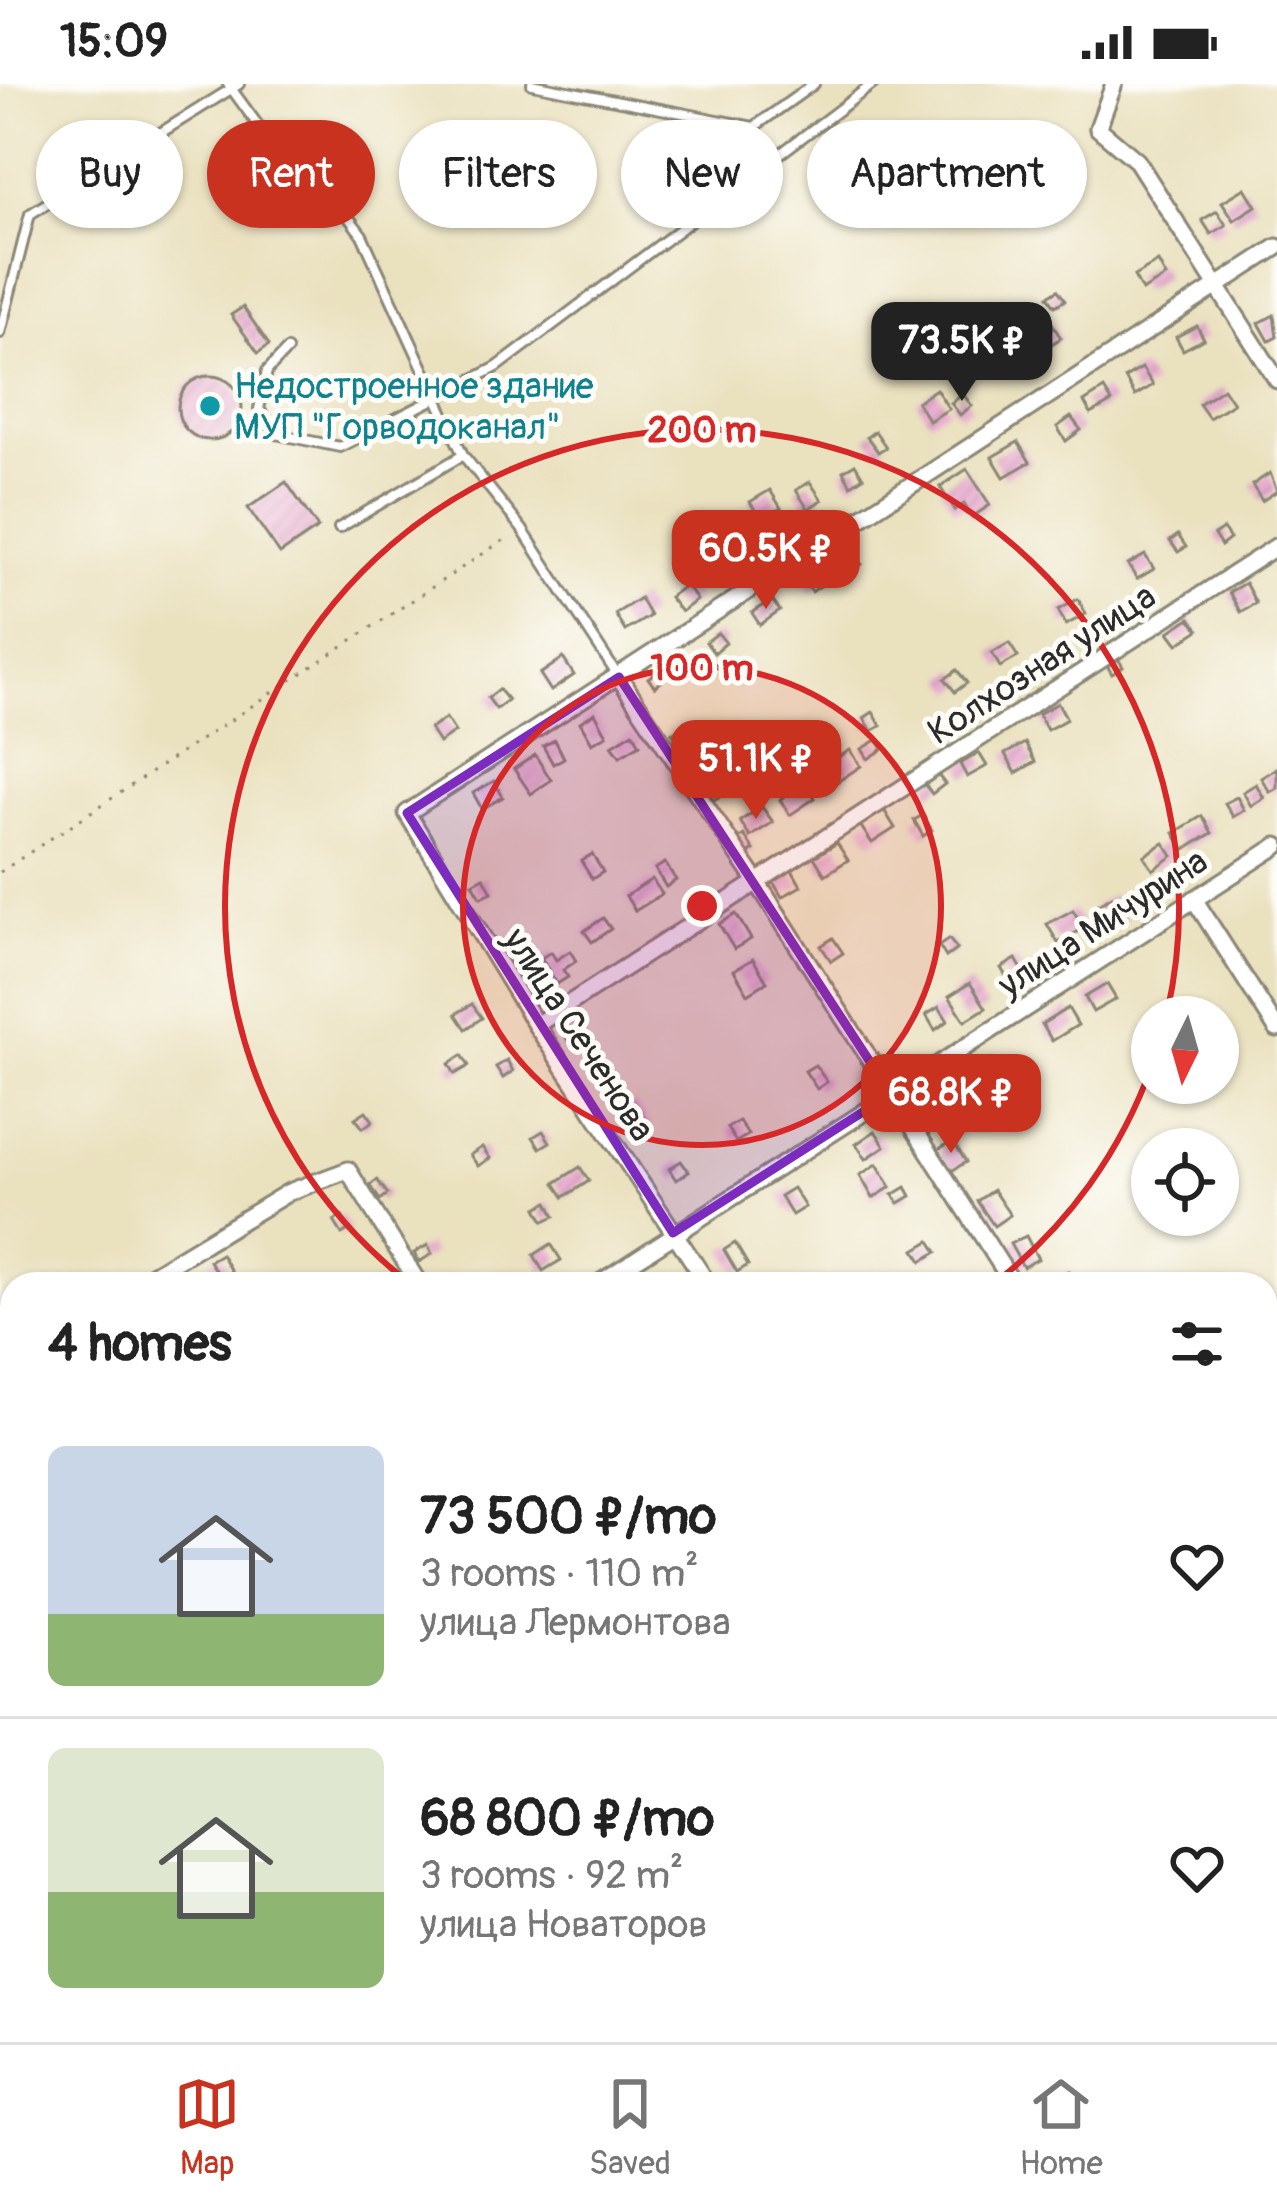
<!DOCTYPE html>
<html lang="en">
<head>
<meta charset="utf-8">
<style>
	:root { --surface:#fff; --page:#f6f6f6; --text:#222; --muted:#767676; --line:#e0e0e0; --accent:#c8321e }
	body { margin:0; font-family:Pangolin,sans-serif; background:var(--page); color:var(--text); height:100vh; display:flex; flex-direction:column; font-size:45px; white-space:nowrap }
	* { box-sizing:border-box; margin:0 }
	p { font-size:39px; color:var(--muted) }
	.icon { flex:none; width:66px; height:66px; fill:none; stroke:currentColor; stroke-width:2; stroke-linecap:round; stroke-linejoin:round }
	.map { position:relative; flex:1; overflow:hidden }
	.drawer { position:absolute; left:0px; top:1188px; width:1278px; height:771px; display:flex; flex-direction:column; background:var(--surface); border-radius:36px 36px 0 0; box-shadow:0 3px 9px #0004 }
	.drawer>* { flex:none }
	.hud { position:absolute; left:36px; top:36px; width:1206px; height:108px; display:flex; gap:24px }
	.needle { width:78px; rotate:185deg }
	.fabs { position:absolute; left:1131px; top:912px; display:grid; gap:24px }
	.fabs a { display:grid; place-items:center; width:108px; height:108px; border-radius:50%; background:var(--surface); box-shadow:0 3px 9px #0004; font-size:60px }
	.price { position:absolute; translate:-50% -102px; padding:0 27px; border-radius:24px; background:var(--accent); color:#fff; font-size:39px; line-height:78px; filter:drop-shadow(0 3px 6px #0008) }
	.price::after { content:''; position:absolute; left:50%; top:72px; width:36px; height:27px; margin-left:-18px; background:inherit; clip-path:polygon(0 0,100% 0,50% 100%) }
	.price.current { background:#222; color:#fff }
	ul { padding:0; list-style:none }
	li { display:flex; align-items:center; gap:36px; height:300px; padding:0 48px }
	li+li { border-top:3px solid var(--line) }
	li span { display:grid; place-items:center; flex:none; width:336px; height:240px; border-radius:18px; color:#555 }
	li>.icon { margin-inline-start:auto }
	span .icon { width:144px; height:144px; fill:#fffc; stroke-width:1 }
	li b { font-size:51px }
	h2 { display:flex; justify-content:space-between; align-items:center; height:144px; padding:0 48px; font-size:51px }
	.chip { padding:0 42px; border-radius:54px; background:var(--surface); box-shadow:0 3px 9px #0004; font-size:42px; line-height:108px }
	.chip.current { background:var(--accent); color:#fff }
	.status { display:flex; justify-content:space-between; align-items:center; height:84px; padding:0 60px; background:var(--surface); direction:ltr }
	.status svg { height:33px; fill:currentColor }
	.dock { display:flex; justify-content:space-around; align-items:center; height:168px; border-top:3px solid var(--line); background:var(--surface); font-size:33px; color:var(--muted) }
	.dock a { display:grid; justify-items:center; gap:6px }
	.dock .current { color:var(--accent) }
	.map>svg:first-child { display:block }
	.building { fill:url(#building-hatch) }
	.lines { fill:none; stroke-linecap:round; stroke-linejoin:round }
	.service-casing { stroke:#8a8675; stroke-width:14 }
	.minor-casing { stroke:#8a8675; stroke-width:21 }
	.path { stroke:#8a8675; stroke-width:3; stroke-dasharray:3 9; stroke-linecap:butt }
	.service { stroke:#fff; stroke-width:8 }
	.minor { stroke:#fff; stroke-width:15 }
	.marked { fill:#7b2cbf; fill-opacity:0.2; stroke:#7b2cbf; stroke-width:9; stroke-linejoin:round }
	.ring { fill:none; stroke:#d62828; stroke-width:6 }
	.culture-dot { fill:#0f9aa8; stroke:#fdfcf7; stroke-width:4.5 }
	.labels { text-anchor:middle; stroke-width:10; stroke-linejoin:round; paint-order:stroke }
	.culture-label { font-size:36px; fill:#0d838f; stroke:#fdfcf7; text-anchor:start }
	.street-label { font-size:36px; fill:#2b2b2b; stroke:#fdfcf7 }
	.centre { fill:#d62828; stroke:#fdfcf7; stroke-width:6 }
	.ring-label { font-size:36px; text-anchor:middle; font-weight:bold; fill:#d62828; stroke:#fdfcf7; stroke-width:10; stroke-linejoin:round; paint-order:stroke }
</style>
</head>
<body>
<div class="status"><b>15:09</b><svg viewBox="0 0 49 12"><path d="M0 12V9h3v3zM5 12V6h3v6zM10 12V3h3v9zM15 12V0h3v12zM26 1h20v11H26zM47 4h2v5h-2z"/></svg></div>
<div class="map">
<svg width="1277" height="1958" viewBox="0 0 1277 1958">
	<defs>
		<pattern id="building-hatch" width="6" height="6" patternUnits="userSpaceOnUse" patternTransform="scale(3)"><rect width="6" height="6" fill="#e9add0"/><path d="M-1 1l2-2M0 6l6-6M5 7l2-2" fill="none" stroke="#c895b3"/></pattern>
	</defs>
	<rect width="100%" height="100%" fill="#fdfcf7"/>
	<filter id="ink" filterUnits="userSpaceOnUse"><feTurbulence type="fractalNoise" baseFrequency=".00833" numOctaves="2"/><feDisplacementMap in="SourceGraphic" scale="24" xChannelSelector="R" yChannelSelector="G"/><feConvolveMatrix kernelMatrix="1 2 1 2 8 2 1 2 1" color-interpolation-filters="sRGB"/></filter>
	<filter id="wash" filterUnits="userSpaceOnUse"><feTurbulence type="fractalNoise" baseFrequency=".004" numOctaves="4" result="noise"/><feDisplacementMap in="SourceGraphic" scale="48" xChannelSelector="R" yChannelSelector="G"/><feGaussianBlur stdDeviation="2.7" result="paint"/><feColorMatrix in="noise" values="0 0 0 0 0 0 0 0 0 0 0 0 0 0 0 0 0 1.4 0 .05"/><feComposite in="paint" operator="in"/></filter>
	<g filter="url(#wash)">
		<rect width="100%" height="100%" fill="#eae1bf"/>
		<g id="blocks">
			<g class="building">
				<path d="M1245,104l11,18 -22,14 -12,-18z"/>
				<path d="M1217,127l9,14 -15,9 -9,-14z"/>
				<path d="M1158,178l8,15 -24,14 -8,-15z"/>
				<path d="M1058,206l7,10 -10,6 -7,-10z"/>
				<path d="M243,223l26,38 -11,8 -27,-38z"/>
				<path d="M1274,231l3,22 -8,4 -10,-18z"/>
				<path d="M1051,238l10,16 -19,12 -10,-15z"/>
				<path d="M1197,242l7,13 -21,11 -7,-13z"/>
				<path d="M1014,259l10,16 -24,15 -10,-16z"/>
				<path d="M1142,284l11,17 -18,11 -10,-18z"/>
				<circle cx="210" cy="324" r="32"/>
				<path d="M1223,304l10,15 -24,15 -10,-14z"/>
				<path d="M936,305l13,20 -20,12 -12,-19z"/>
				<path d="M1104,305l8,13 -21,12 -7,-12z"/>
				<path d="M963,310l9,12 -12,9 -9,-12z"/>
				<path d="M1071,333l10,13 -15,11 -9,-14z"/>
				<path d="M875,347l11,16 -8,5 -11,-15z"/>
				<path d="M1018,358l12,20 -26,15 -12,-20z"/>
				<path d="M855,380l8,13 -12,8 -8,-14z"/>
				<path d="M967,385l23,36 -18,12 -8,-13 -9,6 -15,-23z"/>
				<path d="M1270,389l7,18 -15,10 -10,-16z"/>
				<path d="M286,398l32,46 -38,26 -32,-46z"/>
				<path d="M810,398l12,18 -14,9 -12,-19z"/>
				<path d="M770,406l11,18 -20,11 -11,-17z"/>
				<path d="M735,434l9,15 -11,7 -9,-15z"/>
				<path d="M1223,445l7,10 -9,7 -7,-11z"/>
				<path d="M1178,451l8,12 -8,5 -8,-11z"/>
				<path d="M855,470l7,10 -12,8 -7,-9z"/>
				<path d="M1145,471l9,14 -17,10 -9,-14z"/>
				<path d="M816,490l7,10 -11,8 -7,-10z"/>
				<path d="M1245,499l11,20 -16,9 -11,-20z"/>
				<path d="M686,501l11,15 -16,12 -12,-15z"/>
				<path d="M640,514l10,18 -25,15 -10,-17z"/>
				<path d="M1078,515l8,15 -20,11 -8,-15z"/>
				<path d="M772,516l8,11 -20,14 -8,-12z"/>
				<path d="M1190,534l9,12 -21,14 -9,-12z"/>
				<path d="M718,549l8,10 -12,10 -8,-11z"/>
				<path d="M1009,559l9,14 -18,10 -8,-14z"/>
				<path d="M1117,573l6,10 -11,7 -6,-10z"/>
				<path d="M563,574l11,17 -23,16 -11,-17z"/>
				<path d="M660,585l7,8 -12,10 -7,-9z"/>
				<path d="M957,586l10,13 -12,9 -10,-13z"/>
				<path d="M499,605l9,11 -12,9 -8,-11z"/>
				<path d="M1058,619l9,16 -20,11 -9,-16z"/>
				<path d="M873,628l8,14 -9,5 -8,-13z"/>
				<path d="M595,629l12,22 -15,8 -12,-21z"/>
				<path d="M446,634l9,14 -16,11 -9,-14z"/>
				<path d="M684,641l7,11 -11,8 -8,-11z"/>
				<path d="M633,648l7,12 -20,12 -8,-11z"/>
				<path d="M555,656l9,18 -11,6 -10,-18z"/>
				<path d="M877,656l6,9 -15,10 -6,-10z"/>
				<path d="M1025,659l10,19 -19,11 -11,-19z"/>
				<path d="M850,666l11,16 -30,20 -11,-17z"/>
				<path d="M979,669l8,13 -20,11 -7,-13z"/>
				<path d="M535,671l16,25 -20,14 -17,-25z"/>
				<path d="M716,682l14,24 -16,10 -14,-24z"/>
				<path d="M1277,684v20l-7,4 -9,-14z"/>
				<path d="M938,691l7,9 -13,10 -7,-9z"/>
				<path d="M494,697l9,16 -21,12 -9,-16z"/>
				<path d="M805,700l10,14 -25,17 -10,-15z"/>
				<path d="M1256,700l8,14 -13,8 -8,-14z"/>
				<path d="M1237,713l7,13 -11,7 -8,-14z"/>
				<path d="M762,723l11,15 -23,15 -10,-16z"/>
				<path d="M884,726l11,18 -23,15 -12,-18z"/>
				<path d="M923,731l9,15 -9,6 -9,-16z"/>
				<path d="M1202,732l10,17 -28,17 -10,-17z"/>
				<path d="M744,751l10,15 -10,7 -11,-15z"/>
				<path d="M837,759l11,17 -23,15 -11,-18z"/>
				<path d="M1164,759l9,13 -20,14 -9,-14z"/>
				<path d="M592,770l11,18 -11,7 -11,-18z"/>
				<path d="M665,779l11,17 -10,7 -11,-18z"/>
				<path d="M792,786l9,16 -19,11 -9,-15z"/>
				<path d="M484,793l8,15 -11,5 -8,-14z"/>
				<path d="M652,795l10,15 -27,17 -9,-15z"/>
				<path d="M1145,800l11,19 -15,10 -12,-20z"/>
				<path d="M1112,812l14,24 -10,7 -6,-9 -6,3 -9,-15z"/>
				<path d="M1073,826l11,18 -26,15 -11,-19z"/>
				<path d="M736,830l15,25 -17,10 -15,-25z"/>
				<path d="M603,834l8,11 -19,13 -8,-11z"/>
				<path d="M833,854l10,15 -12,8 -10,-15z"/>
				<path d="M949,855l8,10 -11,8 -7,-11z"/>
				<path d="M570,867l6,10 -13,9 5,7 -11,7 -16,-26 10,-6 5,8z"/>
				<path d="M753,875l14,23 -19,12 -14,-24z"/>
				<path d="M1016,875l8,14 -15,8 -8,-13z"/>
				<path d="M970,899l16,25 -21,13 -16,-25z"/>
				<path d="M1107,900l9,15 -23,13 -8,-15z"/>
				<path d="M472,920l10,14 -16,11 -10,-15z"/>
				<path d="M939,923l9,14 -13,9 -9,-15z"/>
				<path d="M1068,924l10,17 -26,16 -10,-17z"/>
				<path d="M573,932l10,17 -14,9 -11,-17z"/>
				<path d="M462,971l7,11 -14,8 -6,-10z"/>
				<path d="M992,975l9,15 -14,7 -8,-14z"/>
				<path d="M507,976l6,11 -10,7 -7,-11z"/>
				<path d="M815,981l12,17 -10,7 -12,-18z"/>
				<path d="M942,1009l12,20 -12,7 -12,-20z"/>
				<path d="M635,1019l16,24 -12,8 -16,-24z"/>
				<path d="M366,1027l7,10 -10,7 -8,-10z"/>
				<path d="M739,1037l9,14 -12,7 -9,-14z"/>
				<path d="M543,1047l7,11 -10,6 -7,-11z"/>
				<path d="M875,1047l10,15 -19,13 -10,-15z"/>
				<path d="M953,1057l13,21 -16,10 -13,-22z"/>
				<path d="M482,1063l8,11 -12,8 -8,-11z"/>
				<path d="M681,1077l8,11 -13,8 -7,-11z"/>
				<path d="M877,1080l14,23 -18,11 -13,-23z"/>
				<path d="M580,1083l9,14 -25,16 -9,-14z"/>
				<path d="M377,1096l11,14 -8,6 -10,-15z"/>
				<path d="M906,1103l5,9 -12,7 -6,-8z"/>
				<path d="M793,1104l12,19 -13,8 -12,-19z"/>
				<path d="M993,1106l17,25 -16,11 -17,-25z"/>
				<path d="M548,1118l7,14 -11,5 -7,-13z"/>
				<path d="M342,1132l8,13 -8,5 -8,-13z"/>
				<path d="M1026,1152l12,23 -15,8 -13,-23z"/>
				<path d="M930,1157l7,11 -15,9 -7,-11z"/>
				<path d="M735,1159l13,22 -11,7 -13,-22z"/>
				<path d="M551,1160l10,16 -18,11 -9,-16z"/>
				<path d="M428,1161l4,9 -13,8 -5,-9z"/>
				<path d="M221,1170l14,24 -11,6 -15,-23z"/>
				<path d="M1068,1187l8,13h-30z"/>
				<path d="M1270,1531l7,10v13l-7,6 -4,-5v-21z"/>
				<path d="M1277,1699v29l-3,2 -8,-14v-11z"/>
				<path d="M0,1819l12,20v6l-12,7z"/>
				<path d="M55,1947h32l2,4 -12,7h-15z"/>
				<path d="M340,1947h38l5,8 -35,3z"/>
				<path d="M445,1947h33l-17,11h-33z"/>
				<path d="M614,1947h27l2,4 -10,7h-12z"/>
			</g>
		</g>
	</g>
	<g filter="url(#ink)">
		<use href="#blocks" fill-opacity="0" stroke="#8a8675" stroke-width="3"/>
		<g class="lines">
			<defs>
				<g id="service">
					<path d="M228,0l61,84 38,21 35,46 101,220 59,74 96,147"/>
					<path d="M532,0l222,43 60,-43"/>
					<path d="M754,43l19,32"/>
					<path d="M0,249l30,-119 209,-130"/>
					<path d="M287,266l-20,21 -8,38 17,25 64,13 157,-80 376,-283"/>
					<path d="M339,444l124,-73"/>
					<path d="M0,1762l12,18"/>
					<path d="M126,1947l8,11"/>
					<path d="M319,1947l7,11"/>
					<path d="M394,1958l18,-11"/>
				</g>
				<g id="minor">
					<path d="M1114,0l-16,44 39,33 140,219"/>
					<path d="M619,593l138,205 256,402"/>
					<path d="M1194,815l83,130"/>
					<path d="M536,941l741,-479"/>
					<path d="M137,1200l152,-92 59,-22 71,114"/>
					<path d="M598,1200l679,-438"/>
					<path d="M708,1200l-172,-259 -129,-212 870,-566"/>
					<path d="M1266,1520l11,-7"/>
					<path d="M0,1576l12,-8"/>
					<path d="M1266,1593l11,18"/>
					<path d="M283,1947l7,11"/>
					<path d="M594,1947l7,11"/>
					<path d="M886,1947l7,11"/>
					<path d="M1196,1947l7,11"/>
					<path d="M564,1958l17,-11"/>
				</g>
			</defs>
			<use href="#service" class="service-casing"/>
			<use href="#minor" class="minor-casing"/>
			<path class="path" d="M0,788l510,-336"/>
			<use href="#service" class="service"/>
			<use href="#minor" class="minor"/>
		</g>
	</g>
	<path class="marked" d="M619,593l272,417 -218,139 -266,-420z"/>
	<circle cx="702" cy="822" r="239" fill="#d62828" fill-opacity=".12"/>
	<g class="ring">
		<circle cx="702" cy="822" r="239"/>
		<path d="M1152 981A477 477 0 0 1 996 1198M408 1198A477 477 0 1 1 1167 929"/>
	</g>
	<circle class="culture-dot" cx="210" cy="322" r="12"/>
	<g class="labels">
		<g class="culture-label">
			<text x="234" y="314">Недостроенное здание<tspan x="234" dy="41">МУП "Горводоканал"</tspan></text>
		</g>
		<g class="street-label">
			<text transform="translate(1041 579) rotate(-33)" y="13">Колхозная улица</text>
			<text transform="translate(1102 838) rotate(-33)" y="13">улица Мичурина</text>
			<text transform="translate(580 950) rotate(57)" y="13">улица Сеченова</text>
		</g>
	</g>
	<circle cx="702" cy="822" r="18" class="centre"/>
	<g class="ring-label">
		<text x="702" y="358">200 m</text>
		<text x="702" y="596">100 m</text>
	</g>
</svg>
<div class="fabs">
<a><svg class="needle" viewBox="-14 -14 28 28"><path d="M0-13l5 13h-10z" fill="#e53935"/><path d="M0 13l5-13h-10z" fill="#767676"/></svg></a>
<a><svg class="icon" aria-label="locate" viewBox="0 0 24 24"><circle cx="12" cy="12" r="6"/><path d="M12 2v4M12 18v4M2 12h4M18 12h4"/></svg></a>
</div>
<b class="price current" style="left:962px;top:320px">73.5K ₽</b>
<b class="price" style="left:766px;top:528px">60.5K ₽</b>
<b class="price" style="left:756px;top:738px">51.1K ₽</b>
<b class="price" style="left:951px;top:1072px">68.8K ₽</b>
<div class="hud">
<a class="chip">Buy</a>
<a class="chip current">Rent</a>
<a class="chip">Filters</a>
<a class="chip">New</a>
<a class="chip">Apartment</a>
</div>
<section class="drawer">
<h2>4 homes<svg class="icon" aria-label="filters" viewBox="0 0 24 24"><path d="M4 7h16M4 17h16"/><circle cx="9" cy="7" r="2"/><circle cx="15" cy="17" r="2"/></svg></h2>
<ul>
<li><span style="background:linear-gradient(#c9d6e8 70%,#8fb573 0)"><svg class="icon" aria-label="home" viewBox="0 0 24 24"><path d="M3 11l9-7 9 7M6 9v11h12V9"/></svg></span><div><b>73 500 ₽/mo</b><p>3 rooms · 110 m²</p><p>улица Лермонтова</p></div><svg class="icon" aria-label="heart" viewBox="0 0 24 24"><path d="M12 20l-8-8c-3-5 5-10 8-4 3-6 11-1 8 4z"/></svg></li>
<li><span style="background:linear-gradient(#dfe7d0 60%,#8fb573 0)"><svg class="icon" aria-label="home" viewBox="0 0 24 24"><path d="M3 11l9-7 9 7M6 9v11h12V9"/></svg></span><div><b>68 800 ₽/mo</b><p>3 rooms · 92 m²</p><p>улица Новаторов</p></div><svg class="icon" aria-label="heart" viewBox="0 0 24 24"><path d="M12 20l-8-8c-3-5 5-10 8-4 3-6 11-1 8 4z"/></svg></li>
</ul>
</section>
</div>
<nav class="dock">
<a class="current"><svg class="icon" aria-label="map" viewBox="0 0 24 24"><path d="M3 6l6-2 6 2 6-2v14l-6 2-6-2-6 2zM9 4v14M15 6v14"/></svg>Map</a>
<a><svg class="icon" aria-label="saved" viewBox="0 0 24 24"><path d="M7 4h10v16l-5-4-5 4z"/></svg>Saved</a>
<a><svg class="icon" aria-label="home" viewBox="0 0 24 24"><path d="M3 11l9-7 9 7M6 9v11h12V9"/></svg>Home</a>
</nav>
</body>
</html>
